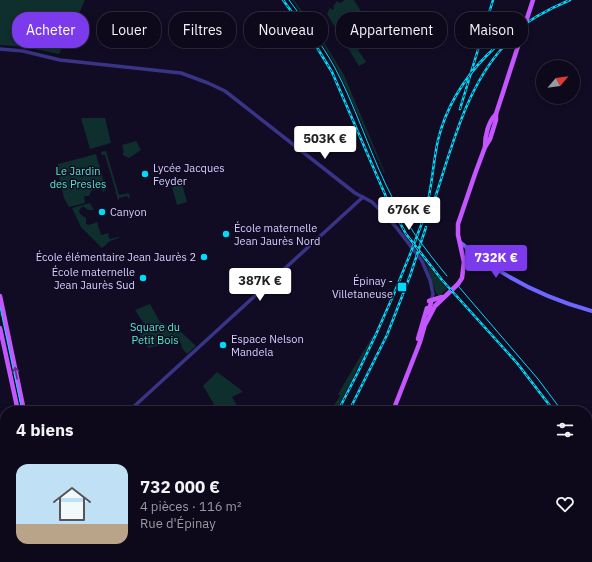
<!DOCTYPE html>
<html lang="fr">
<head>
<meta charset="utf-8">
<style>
	:root { --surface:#0d091b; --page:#1b1728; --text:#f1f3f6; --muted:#9a9aa3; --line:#2d2a3a; --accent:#7c3aed }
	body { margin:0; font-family:"IBM Plex Sans",sans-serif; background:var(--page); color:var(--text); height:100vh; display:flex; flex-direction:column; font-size:15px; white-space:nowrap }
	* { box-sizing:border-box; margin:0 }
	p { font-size:13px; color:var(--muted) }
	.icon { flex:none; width:22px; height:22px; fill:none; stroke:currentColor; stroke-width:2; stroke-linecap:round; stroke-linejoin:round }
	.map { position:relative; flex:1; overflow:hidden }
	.panel { position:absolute; left:0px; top:406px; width:592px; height:156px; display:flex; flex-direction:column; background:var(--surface); border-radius:16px 16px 0 0; box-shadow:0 2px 6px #0003,0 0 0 1px var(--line) }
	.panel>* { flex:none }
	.banner { position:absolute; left:12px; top:12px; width:568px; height:36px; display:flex; gap:8px }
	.needle { width:26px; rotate:61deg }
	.controls { position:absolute; left:536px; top:60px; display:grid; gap:8px }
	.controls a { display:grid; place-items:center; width:44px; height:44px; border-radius:50%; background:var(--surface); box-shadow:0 2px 6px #0003,0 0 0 1px var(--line); font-size:20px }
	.price { position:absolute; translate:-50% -34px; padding:0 9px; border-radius:4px; background:#fff; color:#222; font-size:13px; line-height:26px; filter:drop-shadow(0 1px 2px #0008) }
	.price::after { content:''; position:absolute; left:50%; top:24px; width:12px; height:9px; margin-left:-6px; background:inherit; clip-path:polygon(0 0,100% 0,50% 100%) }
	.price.on { background:var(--accent); color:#fff }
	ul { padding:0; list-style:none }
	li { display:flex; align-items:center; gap:12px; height:100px; padding:0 16px }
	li+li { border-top:1px solid var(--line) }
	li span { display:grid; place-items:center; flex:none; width:112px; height:80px; border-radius:12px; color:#555 }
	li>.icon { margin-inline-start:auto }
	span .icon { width:48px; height:48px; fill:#fffc; stroke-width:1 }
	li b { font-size:17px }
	h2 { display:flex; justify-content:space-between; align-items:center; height:48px; padding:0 16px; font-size:17px }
	.chip { padding:0 14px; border-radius:16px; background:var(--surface); box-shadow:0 2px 6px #0003,0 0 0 1px var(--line); font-size:14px; line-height:36px }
	.chip.on { background:var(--accent); color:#fff }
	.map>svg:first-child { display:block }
	.green { fill:#0f2e2e }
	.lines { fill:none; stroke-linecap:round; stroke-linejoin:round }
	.stream { stroke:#061b43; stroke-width:1 }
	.tertiary { stroke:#393486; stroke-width:3.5 }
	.secondary { stroke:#6e66ff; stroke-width:4 }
	.primary { stroke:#c456ff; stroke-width:4.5 }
	.tram { stroke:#00dbfa; stroke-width:1 }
	.rail-casing { stroke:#00dbfa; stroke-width:2.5 }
	.rail { stroke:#110c24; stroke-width:1; stroke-dasharray:3; stroke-linecap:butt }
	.oneway { stroke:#622d87 }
	.poi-dot { fill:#00dbfa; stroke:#110c24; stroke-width:1.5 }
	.labels { text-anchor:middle; stroke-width:3; stroke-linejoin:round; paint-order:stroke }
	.poi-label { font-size:11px; fill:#d6cfff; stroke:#110c24; text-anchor:start }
	.park-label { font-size:11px; fill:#53e8c6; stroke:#110c24 }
</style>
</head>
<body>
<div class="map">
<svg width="592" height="562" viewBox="0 0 592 562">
	<rect width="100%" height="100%" fill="#110c24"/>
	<g class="green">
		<path d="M0,0h85l-11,26 -15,28 -34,-7 -25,-2z"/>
		<path d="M292,0h2l28,39 22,36 41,98h-1l-48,-107 -14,-24z"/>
		<path d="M345,0h9l19,31 -2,12 -13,7 8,12 -7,4 -32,-52 3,-6 3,2 1,-2 -1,-1 4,-6 3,2z"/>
		<path d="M81,118h24l6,25 -21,6z"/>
		<path d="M136,141l5,9 -12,8 -6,-3v-2l1,-1 -2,-7z"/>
		<path d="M106,151l13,44 10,-2 1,5h-2l-1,-2 -8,2v2l-3,1 2,-1 -2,-7 -2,1 2,-2 -11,-37h-3l-1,-3z"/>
		<path d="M96,154l10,36 -3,2 -2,-3 -9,1 -3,6h-5l1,7 -16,4 -5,-9 -7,-30 1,-4z"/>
		<path d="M182,184l5,18 -10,3 -5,-18z"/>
		<path d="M90,203l4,7h-6l-5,-4 -4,4 1,4 6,4v6l3,1 8,-3 4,13 8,-2 -1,3 2,3 9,-2v1l-9,3 -8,7 -21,-21 -9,-19z"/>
		<path d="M425,262l22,27 -7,6h-2c-5,-5 -8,-24 -13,-33z"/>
		<path d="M150,304l10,18 20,9 16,15 -9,8 -5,-6 -2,-7 -32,7 -11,-18 8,-5 -10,-15z"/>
		<path d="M372,337h1l-37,74h-6l10,-15 -2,-2z"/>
		<path d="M217,372l23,17 2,3 -10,5 8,14h-17l-4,-6 -5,3 -2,-3 2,-1 -11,-18z"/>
		<path d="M462,557h85l-5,5h-81z"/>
	</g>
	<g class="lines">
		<path class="stream" d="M587,527h5"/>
		<g class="tertiary">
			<path d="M0,49l23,2 37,9 121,13 27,10 17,8 130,102 17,9 9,9 15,16 26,34 8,19 3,14 -2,8"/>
			<path d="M129,411l234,-214"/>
			<path d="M587,491h5"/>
			<path d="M587,532l5,-1"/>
			<path d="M545,562l4,-5"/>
		</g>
		<g class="secondary">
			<path d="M461,243c37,31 83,55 131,68"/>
			<path d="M464,266l5,-7 9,-3"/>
		</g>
		<g class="primary">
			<path d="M485,147c0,-11 3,-25 11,-33"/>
			<path d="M0,296l24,115"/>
			<path d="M429,301l13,-4"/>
			<path d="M428,313l3,-10"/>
			<path d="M426,323l9,-17 23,-22 4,-6 2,-16 -6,-27v-11l17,-50 10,-27 5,-8 6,-19v-6l37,-114"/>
			<path d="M0,328l18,83"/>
			<path d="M418,339l9,-31"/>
			<path d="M393,411l27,-69 6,-21"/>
			<path d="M48,557l1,5"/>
			<path d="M54,557l1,5"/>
			<path d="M22,562l2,-5"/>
			<path d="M339,562l1,-5"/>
		</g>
		<g class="tram">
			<path d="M289,0c16,22 33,44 46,68 20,38 33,79 51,117 16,34 38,63 61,91"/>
			<path d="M459,287l79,92 24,32"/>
			<path d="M0,307l22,104"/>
			<path d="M587,448l5,8"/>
			<path d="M52,557l1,5"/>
		</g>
		<defs>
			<g id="rail">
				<path d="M283,0l30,41 19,31 55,127 19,35 36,46 75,83 37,48"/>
				<path d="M460,109l33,-109"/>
				<path d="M430,213c20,-57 33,-123 75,-168"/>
				<path d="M338,411c33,-62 61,-125 85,-191 9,-26 9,-53 15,-80 16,-65 71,-115 132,-140"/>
				<path d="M349,411l38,-76 23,-59 16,-49"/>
				<path d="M587,461l5,8"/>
				<path d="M237,562l3,-5"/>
				<path d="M246,562l3,-5"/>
			</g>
		</defs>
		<use href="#rail" class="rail-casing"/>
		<use href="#rail" class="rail"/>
	</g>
	<defs><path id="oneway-shaft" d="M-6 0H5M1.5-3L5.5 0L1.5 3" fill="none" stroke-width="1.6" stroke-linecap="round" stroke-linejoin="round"/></defs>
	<use class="oneway" href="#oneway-shaft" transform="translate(16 373) rotate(-101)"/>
	<g class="poi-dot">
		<circle cx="145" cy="174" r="4"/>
		<circle cx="102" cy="212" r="4"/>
		<circle cx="226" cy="234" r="4"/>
		<circle cx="204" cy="257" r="4"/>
		<circle cx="143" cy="278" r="4"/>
		<rect x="397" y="282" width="10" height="10" rx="2"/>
		<circle cx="223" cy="345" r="4"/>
	</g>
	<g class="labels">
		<g class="poi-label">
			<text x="153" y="172">Lycée Jacques<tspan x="153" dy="13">Feyder</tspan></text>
			<text x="110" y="216">Canyon</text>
			<text x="234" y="232">École maternelle<tspan x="234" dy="13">Jean Jaurès Nord</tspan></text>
			<text x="196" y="261" text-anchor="end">École élémentaire Jean Jaurès 2</text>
			<text x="135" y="276" text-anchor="end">École maternelle<tspan x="135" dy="13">Jean Jaurès Sud</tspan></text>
			<text x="393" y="285" text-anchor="end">Épinay -<tspan x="393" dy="13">Villetaneuse</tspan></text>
			<text x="231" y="343">Espace Nelson<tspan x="231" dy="13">Mandela</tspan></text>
		</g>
		<g class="park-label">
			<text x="78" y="175">Le Jardin<tspan x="78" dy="13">des Presles</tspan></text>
			<text x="155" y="331">Square du<tspan x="155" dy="13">Petit Bois</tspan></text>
		</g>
	</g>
</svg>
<div class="controls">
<a><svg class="needle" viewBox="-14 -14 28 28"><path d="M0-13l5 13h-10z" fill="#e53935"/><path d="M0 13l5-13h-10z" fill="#9a9aa3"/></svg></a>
</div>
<b class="price" style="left:325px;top:160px">503K €</b>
<b class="price" style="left:409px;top:231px">676K €</b>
<b class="price on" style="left:496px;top:279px">732K €</b>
<b class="price" style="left:260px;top:302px">387K €</b>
<div class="banner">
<a class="chip on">Acheter</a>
<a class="chip">Louer</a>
<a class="chip">Filtres</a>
<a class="chip">Nouveau</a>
<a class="chip">Appartement</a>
<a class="chip">Maison</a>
</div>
<section class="panel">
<h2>4 biens<svg class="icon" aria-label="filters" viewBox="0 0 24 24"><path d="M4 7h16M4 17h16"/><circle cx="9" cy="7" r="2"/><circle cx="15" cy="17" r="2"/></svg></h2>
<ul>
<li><span style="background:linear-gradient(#bfe0f5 75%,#b9a48a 0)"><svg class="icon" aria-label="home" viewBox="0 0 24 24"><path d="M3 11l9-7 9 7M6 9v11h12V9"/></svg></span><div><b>732 000 €</b><p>4 pièces · 116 m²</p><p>Rue d'Épinay</p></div><svg class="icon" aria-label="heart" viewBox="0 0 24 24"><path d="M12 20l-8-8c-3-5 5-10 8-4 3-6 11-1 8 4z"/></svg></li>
</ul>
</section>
</div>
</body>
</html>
